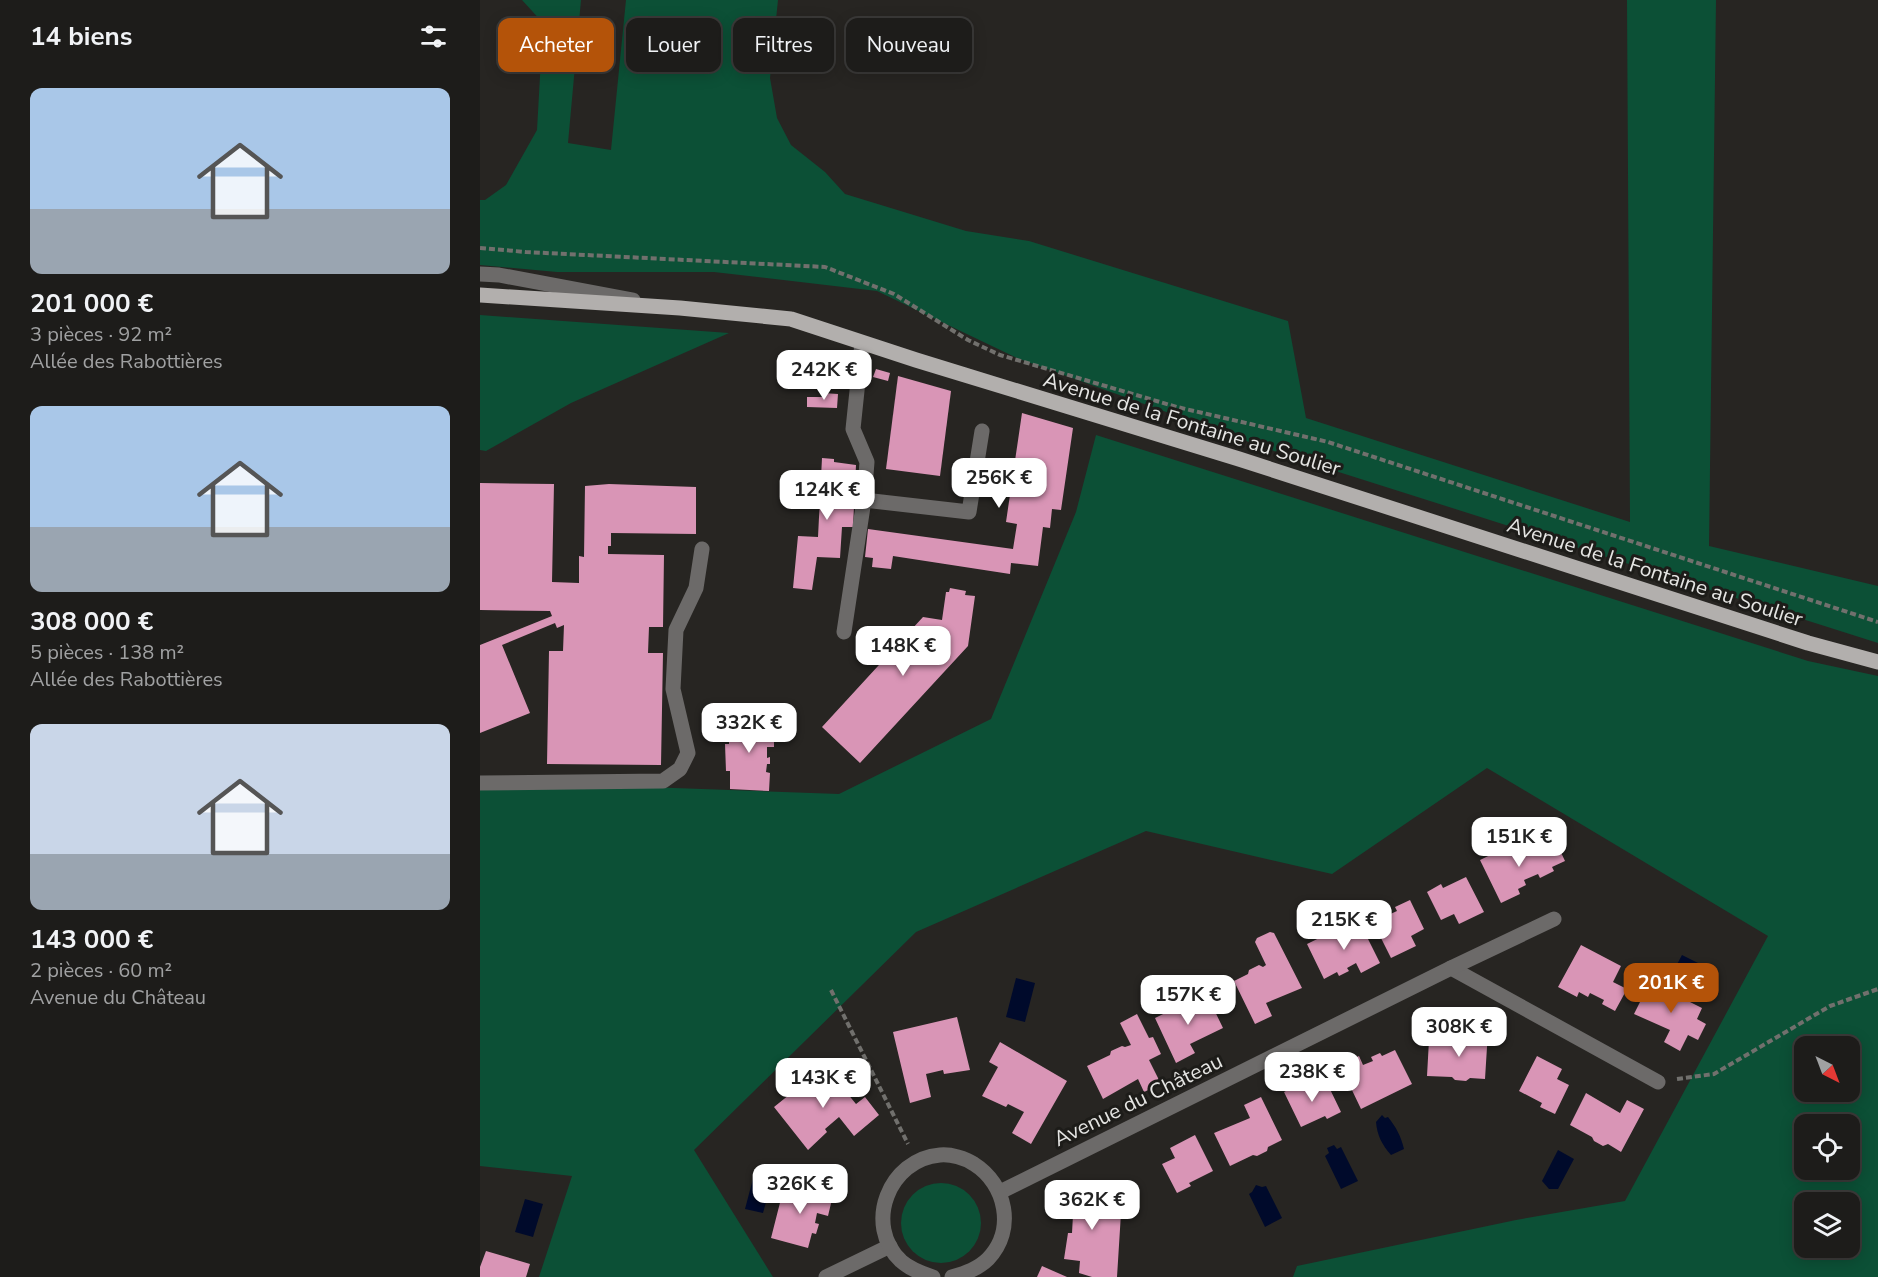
<!DOCTYPE html>
<html lang="fr">
<head>
<meta charset="utf-8">
<style>
	:root { --surface:#1d1c1a; --page:#2a2927; --text:#f1f3f6; --muted:#a0a1a2; --line:#3b3a39; --accent:#b45309 }
	body { margin:0; font-family:"Nunito Sans",sans-serif; background:var(--page); color:var(--text); height:100vh; display:flex; flex-direction:column; font-size:22px; white-space:nowrap }
	* { box-sizing:border-box; margin:0 }
	p { font-size:20px; color:var(--muted) }
	.icon { flex:none; width:33px; height:33px; fill:none; stroke:currentColor; stroke-width:2; stroke-linecap:round; stroke-linejoin:round }
	.map { position:relative; flex:1; overflow:hidden }
	.details { display:flex; flex-direction:column; background:var(--surface); width:480px }
	.details>* { flex:none }
	.hud { position:absolute; left:18px; top:18px; width:570px; height:54px; display:flex; gap:12px }
	.needle { width:39px; rotate:138deg }
	.fabs { position:absolute; left:1314px; top:1036px; display:grid; gap:12px }
	.fabs a { display:grid; place-items:center; width:66px; height:66px; border-radius:12px; background:var(--surface); box-shadow:0 3px 15px #0003,0 0 0 2px var(--line); font-size:30px }
	.price { position:absolute; translate:-50% -51px; padding:0 14px; border-radius:12px; background:#fff; color:#222; font-size:20px; line-height:39px; filter:drop-shadow(0 2px 3px #0008) }
	.price::after { content:''; position:absolute; left:50%; top:36px; width:18px; height:14px; margin-left:-9px; background:inherit; clip-path:polygon(0 0,100% 0,50% 100%) }
	.price.on { background:var(--accent); color:#fff }
	ul { padding:0; list-style:none }
	li { display:grid; align-content:center; gap:12px; height:318px; padding:0 30px }
	li span { display:grid; place-items:center; height:186px; border-radius:12px; color:#555 }
	li>.icon { margin-inline-start:auto }
	span .icon { width:108px; height:108px; fill:#fffc; stroke-width:1 }
	li b { font-size:26px }
	h2 { display:flex; justify-content:space-between; align-items:center; height:72px; padding:0 30px; font-size:26px }
	.tag { padding:0 21px; border-radius:12px; background:var(--surface); box-shadow:0 3px 15px #0003,0 0 0 2px var(--line); font-size:21px; line-height:54px }
	.tag.on { background:var(--accent); color:#fff }
	main { display:flex; flex:1; min-height:0 }
	.map>svg:first-child { display:block }
	.green { fill:#0c5036; fill-rule:evenodd }
	.water { fill:#000a2b }
	.building { fill:#d995b6 }
	.lines { fill:none; stroke-linecap:round; stroke-linejoin:round }
	.path { stroke:#71706d; stroke-width:4; stroke-dasharray:6 3; stroke-linecap:butt }
	.minor { stroke:#6c6a69; stroke-width:15 }
	.major { stroke:#b2afad; stroke-width:15 }
	.labels { text-anchor:middle; stroke-width:6; stroke-linejoin:round; paint-order:stroke }
	.street-label { font-size:21px; fill:#e5e5e3; stroke:#1d1c19 }
</style>
</head>
<body>
<main>
<section class="details">
<h2>14 biens<svg class="icon" aria-label="filters" viewBox="0 0 24 24"><path d="M4 7h16M4 17h16"/><circle cx="9" cy="7" r="2"/><circle cx="15" cy="17" r="2"/></svg></h2>
<ul>
<li><span style="background:linear-gradient(#a9c7e8 65%,#9aa5b1 0)"><svg class="icon" aria-label="home" viewBox="0 0 24 24"><path d="M3 11l9-7 9 7M6 9v11h12V9"/></svg></span><div><b>201 000 €</b><p>3 pièces · 92 m²</p><p>Allée des Rabottières</p></div></li>
<li><span style="background:linear-gradient(#a9c7e8 65%,#9aa5b1 0)"><svg class="icon" aria-label="home" viewBox="0 0 24 24"><path d="M3 11l9-7 9 7M6 9v11h12V9"/></svg></span><div><b>308 000 €</b><p>5 pièces · 138 m²</p><p>Allée des Rabottières</p></div></li>
<li><span style="background:linear-gradient(#c9d6e8 70%,#9aa5b1 0)"><svg class="icon" aria-label="home" viewBox="0 0 24 24"><path d="M3 11l9-7 9 7M6 9v11h12V9"/></svg></span><div><b>143 000 €</b><p>2 pièces · 60 m²</p><p>Avenue du Château</p></div></li>
</ul>
</section>
<div class="map">
<svg width="1398" height="1277" viewBox="0 0 1398 1277">
	<rect width="100%" height="100%" fill="#272522"/>
	<g class="green">
		<path d="M42,0h59l-13,143 43,7 15,-150h152l-8,78 7,40 14,27 34,27 20,22 121,37 63,10 259,80 18,97 324,104 -3,-522h89l-7,546 169,40v57l-593,-188 -268,-97 -140,-67 -163,-19h-157l-77,-7v-65h5l21,-15 31,-55 6,-107z"/>
		<path d="M0,315l249,18 -158,70 -85,48 -6,-1z"/>
		<path d="M616,435l712,226 70,15v601h-585l4,-11 219,-46 109,-19 143,-265 -281,-168 -155,106 -186,-43 -230,101 -222,218 79,127h-234l33,-101 -92,-10v-385l359,13 152,-75 85,-207zM1324,1047h46v45h-46zM1324,1125h46v45h-46zM1324,1203h46v45h-46z"/>
		<circle cx="461" cy="1223" r="40"/>
	</g>
	<g class="water">
		<path d="M1202,955l28,14 -7,15 -29,-14z"/>
		<path d="M536,978l19,5 -10,39 -19,-5z"/>
		<path d="M902,1115l3,3 3,-1c8,10 13,19 16,32l-13,6c-9,-10 -14,-20 -15,-33z"/>
		<path d="M854,1145l3,4 4,-2 17,34 -17,8 -16,-33 4,-3 -2,-5z"/>
		<path d="M1078,1150l16,9 -16,30h-9l-7,-8z"/>
		<path d="M274,1175l18,5 -9,33 -18,-4z"/>
		<path d="M776,1185l6,2 4,-1 16,32 -17,9 -16,-33 3,-2z"/>
		<path d="M45,1199l18,5 -10,33 -18,-5z"/>
	</g>
	<g class="building">
		<path d="M396,369l14,4 -2,8 -15,-4z"/>
		<path d="M418,376l53,15 -11,85 -54,-7z"/>
		<path d="M343,393l15,1 -1,14 -30,-1v-10h16z"/>
		<path d="M542,413l51,15 -12,82 -9,-1 -2,19 -7,-1 -5,39 -27,-3 -1,11 -117,-18 -2,13 -19,-2 1,-9 -8,-1 3,-28 145,20 4,-25 -11,-2z"/>
		<path d="M342,458l12,1v3l22,3 -3,62h-11l-2,31 -23,-1 -5,33 -19,-2 5,-52 20,1z"/>
		<path d="M0,483l74,1 -2,98 27,1v-27l5,1 1,-71 24,-2 87,3v47l-85,-1v13h-3v8l56,1 -1,72h-14l-1,26h15l-2,112 -114,-1 2,-113h14l1,-26 -7,3 -2,-5 -53,22 28,68 -50,20v-88l72,-29 -2,-5 -70,-1z"/>
		<path d="M470,588l16,3 -1,4 10,1 -7,50 -108,117 -38,-36 101,-110 19,3 4,-28h3z"/>
		<path d="M249,718l42,2v12h3v15h-7v11l3,-1v7h-3l-1,8 4,1 -1,18 -39,-2v-18h-4l-1,-27h4z"/>
		<path d="M1041,840l8,16 27,-14 9,19 -13,6 2,4 -14,7 -2,-4 -14,6 2,5 -8,4 2,5 -19,9 -21,-43z"/>
		<path d="M986,877l18,35 -25,12 -5,-10 -13,6 -14,-28 14,-8 2,4z"/>
		<path d="M930,900l14,29 -13,7 5,10 -25,12 -18,-36 24,-11 -2,-4z"/>
		<path d="M878,919l22,44 -19,10 -5,-10 -9,5 2,3 -10,5 -2,-4 -13,7 -17,-35z"/>
		<path d="M790,932l4,1 28,55 -36,15 6,13 -17,8 -21,-43 14,-7 1,-4 10,-5 4,2 3,-2 -11,-23 2,-4z"/>
		<path d="M1101,945l40,21 -8,16 14,7 -12,22 -13,-7 2,-4 -14,-7 -2,4 -9,-5 -2,5 -19,-10z"/>
		<path d="M1170,982l23,11 4,-2 10,5 1,5 14,7 -5,11 9,5 -8,16 -10,-5 -8,16 -16,-9 6,-12 -36,-16z"/>
		<path d="M726,993l17,35 -33,16 5,9 -19,10 -21,-45z"/>
		<path d="M657,1014l12,24 4,-1 8,17 -12,6 12,24 -17,8 -6,-13 -35,20 -16,-33 23,-11 1,-4 11,-5 3,1 6,-2 -11,-22z"/>
		<path d="M477,1017l13,53 -26,4 -1,-4 -17,4 5,23 -21,6 -17,-71z"/>
		<path d="M989,1030l19,1 -3,48 -15,-1 -4,3 -11,-1 -3,-3 -25,-1 2,-36 39,4z"/>
		<path d="M520,1042l67,39 -36,63 -19,-11 12,-21 -16,-8 -2,3 -24,-11 16,-29 -9,-5z"/>
		<path d="M915,1050l17,34 -51,25 -21,-44 19,-9 4,9 10,-4 -2,-4 9,-4 2,3z"/>
		<path d="M1057,1056l25,13 -5,10 12,6 -14,29 -15,-7 2,-4 -23,-12z"/>
		<path d="M345,1066l31,38 9,-7 14,18 -25,21 -15,-19 -14,12 2,3 -19,18 -34,-43z"/>
		<path d="M829,1079l5,10 13,-6 14,29 -14,7 -2,-3 -24,11 -17,-35z"/>
		<path d="M1106,1093l34,20 7,-13 17,9 -23,43 -13,-8 -5,2 -9,-5 -2,-4 -22,-12z"/>
		<path d="M781,1097l21,43 -14,7 -1,4 -10,5 -4,-1 -23,11 -16,-33 36,-15 -6,-13z"/>
		<path d="M715,1135l18,36 -24,12 2,3 -14,7 -15,-29 13,-6 -5,-10z"/>
		<path d="M305,1183l48,12 -5,21 -11,-3 -2,10 4,1 -3,10 -4,-1 -4,15 -37,-10z"/>
		<path d="M571,1192l71,5 -5,80h-25l-13,-4 1,-12 -16,-2 4,-26h4l1,-18 -24,-1z"/>
		<path d="M6,1251l44,13 -4,13h-46v-10z"/>
		<path d="M562,1266l25,11h-30z"/>
	</g>
	<g class="lines">
		<g class="path">
			<path d="M0,248l46,4 299,15 69,27 74,46 32,15 177,52 151,35 550,180"/>
			<path d="M351,990l77,154"/>
			<path d="M1197,1079l37,-5 116,-68 48,-17"/>
		</g>
		<g class="minor">
			<path d="M0,274l19,1 134,25"/>
			<path d="M384,500l105,12 13,-81"/>
			<path d="M364,632l20,-132 3,-38 -14,-33 9,-86"/>
			<path d="M0,783l183,-2 17,-12 8,-16 -15,-64 3,-59 20,-42 6,-39"/>
			<path d="M971,968l207,114"/>
			<path d="M520,1192l451,-224 103,-49"/>
			<path d="M346,1277l64,-31"/>
			<path d="M453,1277c-12,-4 -23,-8 -32,-16 -38,-36 -12,-102 39,-106 11,-1 25,3 34,9 32,20 42,66 14,95 -10,10 -23,14 -36,18"/>
		</g>
		<path class="major" d="M0,295l200,13 111,11 125,41 323,99 569,184 70,19"/>
	</g>
	<g class="labels">
		<g class="street-label">
			<text transform="translate(712 424) rotate(17)" y="7">Avenue de la Fontaine au Soulier</text>
			<text transform="translate(1175 572) rotate(18)" y="7">Avenue de la Fontaine au Soulier</text>
			<text transform="translate(658 1100) rotate(-26)" y="7">Avenue du Château</text>
		</g>
	</g>
</svg>
<div class="fabs">
<a><svg class="needle" viewBox="-14 -14 28 28"><path d="M0-13l5 13h-10z" fill="#e53935"/><path d="M0 13l5-13h-10z" fill="#a0a1a2"/></svg></a>
<a><svg class="icon" aria-label="locate" viewBox="0 0 24 24"><circle cx="12" cy="12" r="6"/><path d="M12 2v4M12 18v4M2 12h4M18 12h4"/></svg></a>
<a><svg class="icon" aria-label="layers" viewBox="0 0 24 24"><path d="M12 4l9 5-9 5-9-5zM3 14l9 5 9-5"/></svg></a>
</div>
<b class="price" style="left:344px;top:401px">242K €</b>
<b class="price" style="left:519px;top:509px">256K €</b>
<b class="price" style="left:347px;top:521px">124K €</b>
<b class="price" style="left:423px;top:677px">148K €</b>
<b class="price" style="left:269px;top:754px">332K €</b>
<b class="price" style="left:1039px;top:868px">151K €</b>
<b class="price" style="left:864px;top:951px">215K €</b>
<b class="price on" style="left:1191px;top:1014px">201K €</b>
<b class="price" style="left:708px;top:1026px">157K €</b>
<b class="price" style="left:979px;top:1058px">308K €</b>
<b class="price" style="left:832px;top:1103px">238K €</b>
<b class="price" style="left:343px;top:1109px">143K €</b>
<b class="price" style="left:320px;top:1215px">326K €</b>
<b class="price" style="left:612px;top:1231px">362K €</b>
<div class="hud">
<a class="tag on">Acheter</a>
<a class="tag">Louer</a>
<a class="tag">Filtres</a>
<a class="tag">Nouveau</a>
</div>
</div>
</main>
</body>
</html>
